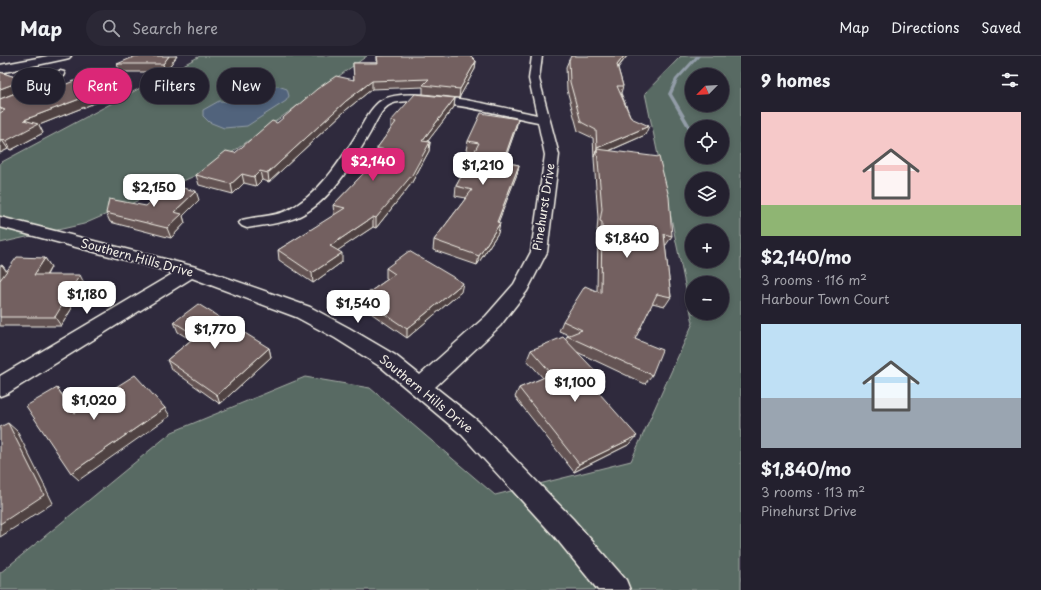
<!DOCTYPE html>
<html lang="en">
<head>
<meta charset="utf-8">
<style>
	:root { --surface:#23202e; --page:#2b2836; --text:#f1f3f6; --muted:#a3a3aa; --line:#403e4a; --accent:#db2777 }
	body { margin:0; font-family:"Playpen Sans",sans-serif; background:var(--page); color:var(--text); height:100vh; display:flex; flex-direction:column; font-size:15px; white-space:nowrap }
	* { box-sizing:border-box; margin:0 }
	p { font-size:13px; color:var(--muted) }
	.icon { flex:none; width:22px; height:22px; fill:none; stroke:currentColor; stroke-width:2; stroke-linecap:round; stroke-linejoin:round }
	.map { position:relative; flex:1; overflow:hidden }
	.drawer { display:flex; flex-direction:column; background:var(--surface); width:300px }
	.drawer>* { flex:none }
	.banner { position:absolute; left:12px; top:12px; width:380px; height:36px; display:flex; gap:8px }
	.needle { width:26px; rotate:246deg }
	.controls { position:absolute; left:685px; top:12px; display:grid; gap:8px }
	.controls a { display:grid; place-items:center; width:44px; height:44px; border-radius:50%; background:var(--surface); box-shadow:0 2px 6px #0003,0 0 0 1px var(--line); font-size:20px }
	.price { position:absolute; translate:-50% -34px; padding:0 9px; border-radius:8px; background:#fff; color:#222; font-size:13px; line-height:26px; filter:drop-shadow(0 1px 2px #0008) }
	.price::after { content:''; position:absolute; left:50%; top:24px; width:12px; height:9px; margin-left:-6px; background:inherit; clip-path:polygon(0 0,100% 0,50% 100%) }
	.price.active { background:var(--accent); color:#fff }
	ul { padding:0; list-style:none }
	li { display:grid; align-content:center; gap:8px; height:212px; padding:0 20px }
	li span { display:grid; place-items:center; height:124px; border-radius:0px; color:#555 }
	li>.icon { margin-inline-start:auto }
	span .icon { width:72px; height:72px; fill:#fffc; stroke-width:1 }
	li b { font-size:17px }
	h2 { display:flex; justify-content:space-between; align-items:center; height:48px; padding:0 20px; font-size:17px }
	.pill { padding:0 14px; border-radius:18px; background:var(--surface); box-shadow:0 2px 6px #0003,0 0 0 1px var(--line); font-size:14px; line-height:36px }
	.pill.active { background:var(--accent); color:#fff }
	header { display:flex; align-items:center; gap:24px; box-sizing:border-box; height:56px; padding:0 20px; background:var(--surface); border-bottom:1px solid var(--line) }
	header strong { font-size:19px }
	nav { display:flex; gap:22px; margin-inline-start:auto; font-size:14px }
	.search { width:280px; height:36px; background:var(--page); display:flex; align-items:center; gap:10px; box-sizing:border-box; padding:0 14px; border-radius:22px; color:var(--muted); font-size:15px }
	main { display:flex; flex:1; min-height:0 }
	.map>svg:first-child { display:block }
	.green { fill:#586b64; stroke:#a6aea6; fill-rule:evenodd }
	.water { fill:#51647c; stroke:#929ca7 }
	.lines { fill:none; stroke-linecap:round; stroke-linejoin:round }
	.stream { fill:#929ca7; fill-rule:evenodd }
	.minor-casing { stroke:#f4f1e8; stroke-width:3 }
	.secondary-casing { stroke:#f4f1e8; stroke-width:3 }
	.minor { fill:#2f2a3d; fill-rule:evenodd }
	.secondary { fill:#2f2a3d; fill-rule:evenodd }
	.wall { fill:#635353; stroke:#f4f1e8 }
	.shaded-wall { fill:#504343; stroke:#f4f1e8 }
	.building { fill:#736060; stroke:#f4f1e8 }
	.labels { text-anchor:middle; stroke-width:4; stroke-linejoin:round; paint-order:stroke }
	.street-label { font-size:12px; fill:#f4f1e8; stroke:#2f2a3d }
</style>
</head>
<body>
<header>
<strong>Map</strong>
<div class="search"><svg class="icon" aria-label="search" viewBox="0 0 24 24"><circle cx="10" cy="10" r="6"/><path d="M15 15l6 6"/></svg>Search here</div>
<nav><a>Map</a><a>Directions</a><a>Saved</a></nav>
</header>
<main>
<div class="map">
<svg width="741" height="534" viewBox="0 0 741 534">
	<rect width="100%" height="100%" fill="#2f2a3d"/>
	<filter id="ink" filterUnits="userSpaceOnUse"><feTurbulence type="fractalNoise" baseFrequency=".025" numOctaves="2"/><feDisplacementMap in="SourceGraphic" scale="8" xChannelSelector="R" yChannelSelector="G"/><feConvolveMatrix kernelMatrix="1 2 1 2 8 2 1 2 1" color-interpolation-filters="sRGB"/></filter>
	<g filter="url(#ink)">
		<g class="green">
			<path d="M200,0h167l-161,115 -122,53 -84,19v-80z"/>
			<path d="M681,0h60v534h-741v-17l172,-141 133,-55 65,11 125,107 136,-34 62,-138 -48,-230zM692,19h30v30h-30zM692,71h30v30h-30zM692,123h30v30h-30zM692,175h30v30h-30zM692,227h30v30h-30z"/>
		</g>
		<path class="water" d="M278,30l9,3 2,7 -3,5 -39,25 -23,2 -15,-6 -6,-6v-6l16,-9 27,1 9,-2 7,-4 1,-5 6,-3z"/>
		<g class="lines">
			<path class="stream" d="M696,0h4l-22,24 -6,14 20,34v5l-2,-1 -22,-38 7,-15z"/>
			<defs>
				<g id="minor">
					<path d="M532,0h10l-3,23 20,76 -12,97 -20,39 -27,35 -65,61 43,34 95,98 53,61 4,10h-32l-43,-53 -93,-102 -81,-68 -46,-29 -39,-21 -104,-39 -184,115 -8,3v-20l174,-103 -174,-46v-10l196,50 114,40 39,21 46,27 25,20 66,-59 28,-32 17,-32 14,-97 -7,-33c-32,-6 -118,-29 -147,-18 -10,4 -16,20 -21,29 -18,30 -40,71 -75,85 -16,6 -32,7 -48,10l-5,-2 -3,-3 3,-3c14,-4 30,-3 44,-9 32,-15 53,-48 71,-77 6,-10 14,-28 25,-34 29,-16 121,8 155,15l-8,-36z"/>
					<path d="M60,15l4,1 1,2 -1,2 -19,14 -45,18v-7l37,-15 19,-14z"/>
				</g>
				<path id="secondary" d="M48,0h23l-2,2 -4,1 -65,14v-8z"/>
			</defs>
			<use href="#minor" class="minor-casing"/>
			<use href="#secondary" class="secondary-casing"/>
			<use href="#minor" class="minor"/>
			<use href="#secondary" class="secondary"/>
		</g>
		<g class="wall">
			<path d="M177,0l-12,16h-45l-3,-8z"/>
			<path d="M377,0l99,5 -1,8 -16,29 -36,-4v-7l-51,2 -26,21 -77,72 -7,-2 -6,6 -12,-3 -11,11 -34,-9 -3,-10 39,-22 42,-30 77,-43 -1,-17h24z"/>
			<path d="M627,0l-9,12 5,18 -2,7 10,25 14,17 -36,16 63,85 -6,9h-1l6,52 -6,9 -13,-3 -17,36 17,36 -7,9 -68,-32 21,37 -2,1 34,54 -56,28 -59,-75 4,-9 24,-10 -16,-18 4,-10 34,-10 2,-4 2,-1 -10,-4 4,-10 34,-30 1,-60h-1l1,-13 -4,-60v-1l-1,-19 -15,-7 -11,-41 -1,-23 3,-7z"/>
			<path d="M0,16l24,8 4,8 -24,10 50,-9 71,2 -86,34 4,8 -32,17 -3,-1 -8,4z"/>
			<path d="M455,42l-1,9 -27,35h3l-1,9 -18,33 -35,44 -3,-1 -35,23 4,12 -29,21 -34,-23 -1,-10 57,-35 -1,-1 -1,-9 46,-47 -2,-1v-9l14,-19v-8z"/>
			<path d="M518,63l-2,9 -12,34 15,3 -2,9 -19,48v11l-21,32 -44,-15 1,-10 32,-42 -11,-2 1,-10 19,-34 -9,-2 2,-9z"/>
			<path d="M199,144l-16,16 2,7 -14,15 -61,-16 -4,-9z"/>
			<path d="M45,202l6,9 -4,8 38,10 -8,14 -7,7 2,2 -11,18h-61v-46l2,-15 5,6z"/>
			<path d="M386,212l75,24 -54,46 -45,-31 -1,-9 27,-19 -2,-1z"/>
			<path d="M174,266l95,26 2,9 -51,47 -49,-35 -4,-9 24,-20 -13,-8z"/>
		</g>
		<g class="shaded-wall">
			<path d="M169,0h8l-12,16 -2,-8z"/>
			<path d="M624,0h3l-13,16 3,-7z"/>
			<path d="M476,5l-1,8 -16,29 1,-9z"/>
			<path d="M24,24l4,8 -28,11v-10z"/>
			<path d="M372,25v8l-26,21 -77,72 -1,-9 78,-72z"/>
			<path d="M122,27l3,8 -86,34 4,8 -32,17 -5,-9 18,-21z"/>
			<path d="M455,42l-1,9 -33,43 1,-9z"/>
			<path d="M518,63l-2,9 -15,43 2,-9z"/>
			<path d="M649,70l-4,9 -48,21v-7l-3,8 3,-9z"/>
			<path d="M2,84l6,9 -8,4v-12z"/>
			<path d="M430,86l-1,9 -18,33 -35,44v-10z"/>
			<path d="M519,109l-2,9 -22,57 2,-9z"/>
			<path d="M260,115l2,9 -6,6 -2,-9z"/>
			<path d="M242,118l2,9 -11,11 -2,-10z"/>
			<path d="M196,135l3,9 -16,16 2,7 -14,15 -4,-10 7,-16z"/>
			<path d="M373,161v10l-42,28 -1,-9z"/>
			<path d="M500,167l-2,10 -21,32 2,-9z"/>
			<path d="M342,197v9l-29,21 -1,-10z"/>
			<path d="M45,202l6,9 -10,17 -7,-9z"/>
			<path d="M2,209l7,10 -9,5v-14z"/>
			<path d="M80,219l5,10 -8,14 -7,7 2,2 -11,18 -6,-9 9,-20z"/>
			<path d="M463,227l-2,9 -54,46v-9z"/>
			<path d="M269,292l2,9 -51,47 -3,-9z"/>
			<path d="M604,324l-6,9 -11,5 5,-9z"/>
			<path d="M57,332l7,9 18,25 -7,-9z"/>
			<path d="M165,352l5,8 -91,64 -8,-7z"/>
			<path d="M8,367l9,8 36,72 -53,34v-13z"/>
			<path d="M637,380l-7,8 -56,28 5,-8z"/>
		</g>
		<g class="building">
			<path d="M136,0h33l-6,8h-46z"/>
			<path d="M377,0h94l5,5 -16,28 -37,-4 6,-6 -57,2 -26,20 -78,72 -8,-2 -6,6 -12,-3 -11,10 -35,-9 30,-24 9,2 37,-32 5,2 40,-34 19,-13 18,4 -1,-17h25z"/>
			<path d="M571,0h53l-7,9 6,21h-6l14,32 18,8 -52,22 -1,-18 -15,-8 -11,-40 -1,-22z"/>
			<path d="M0,16l24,8 -24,9z"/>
			<path d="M94,17l28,10 -98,37 14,4 -32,17 -4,-1 -2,1v-28l5,-3 -5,-2v-9l39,-15 15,5z"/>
			<path d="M415,38l40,4 -33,43 8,1 -18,33 -36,43 -3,-1 -43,29 12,7 -30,20 -34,-23 67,-42 -12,-3 53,-55 -9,-2 19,-26 -5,-1z"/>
			<path d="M481,57l37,6 -15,43 16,3 -22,57 3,1 -21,33 -45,-16 38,-50 -16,-4 23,-43 -11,-2z"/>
			<path d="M597,93l62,8 10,40 3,39 -8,-2 7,63 -14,-3 -22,45 27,11 -10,25 -85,-39 15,-6 -19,-9 22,-35 16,7 1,-71 -2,-1 2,-12z"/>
			<path d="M170,129l26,6 -22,21 8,2 -15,14 -61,-15 3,-14 37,7z"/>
			<path d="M409,195l54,32 -56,46 -46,-31 34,-24 -9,-6z"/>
			<path d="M17,201l28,1 -11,17h46l-9,14 -7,8 2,2 -11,18h-55v-37z"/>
			<path d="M198,248l71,44 -52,47 -50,-35 29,-24 -22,-14z"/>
			<path d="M563,281l41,43 -12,5 45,51 -58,28 -60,-76 33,-14 -21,-24z"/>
			<path d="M135,319l30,33 -94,65 -45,-67 31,-18 18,25z"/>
			<path d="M8,367l36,72 -44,29v-97z"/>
		</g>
	</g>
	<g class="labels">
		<g class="street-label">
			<text transform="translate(544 151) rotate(-81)" y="4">Pinehurst Drive</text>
			<text transform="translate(137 202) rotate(15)" y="4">Southern Hills Drive</text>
			<text transform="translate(426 338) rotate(39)" y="4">Southern Hills Drive</text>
		</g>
	</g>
</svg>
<div class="controls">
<a><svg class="needle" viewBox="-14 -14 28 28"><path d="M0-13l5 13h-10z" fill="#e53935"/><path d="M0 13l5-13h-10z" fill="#a3a3aa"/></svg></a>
<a><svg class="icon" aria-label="locate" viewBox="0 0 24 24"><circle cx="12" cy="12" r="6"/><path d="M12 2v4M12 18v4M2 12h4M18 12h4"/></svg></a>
<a><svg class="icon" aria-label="layers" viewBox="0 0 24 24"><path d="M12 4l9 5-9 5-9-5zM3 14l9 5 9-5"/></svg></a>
<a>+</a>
<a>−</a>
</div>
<b class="price active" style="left:373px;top:126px">$2,140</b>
<b class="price" style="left:483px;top:130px">$1,210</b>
<b class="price" style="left:154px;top:152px">$2,150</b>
<b class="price" style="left:627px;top:203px">$1,840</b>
<b class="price" style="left:87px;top:259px">$1,180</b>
<b class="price" style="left:358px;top:268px">$1,540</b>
<b class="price" style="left:215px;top:294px">$1,770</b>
<b class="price" style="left:575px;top:347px">$1,100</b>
<b class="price" style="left:94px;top:365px">$1,020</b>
<div class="banner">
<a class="pill">Buy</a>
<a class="pill active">Rent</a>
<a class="pill">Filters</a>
<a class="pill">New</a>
</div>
</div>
<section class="drawer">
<h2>9 homes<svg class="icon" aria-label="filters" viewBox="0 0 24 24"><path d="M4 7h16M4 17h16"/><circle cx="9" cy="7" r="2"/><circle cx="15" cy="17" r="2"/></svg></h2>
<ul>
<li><span style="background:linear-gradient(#f6c9c9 75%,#8fb573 0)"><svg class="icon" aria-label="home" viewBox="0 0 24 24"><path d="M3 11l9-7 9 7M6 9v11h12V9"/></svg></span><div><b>$2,140/mo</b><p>3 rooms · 116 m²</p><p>Harbour Town Court</p></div></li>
<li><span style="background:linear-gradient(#bfe0f5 60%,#9aa5b1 0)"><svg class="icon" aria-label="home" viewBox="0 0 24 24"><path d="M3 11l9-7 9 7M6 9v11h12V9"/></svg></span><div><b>$1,840/mo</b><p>3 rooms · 113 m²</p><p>Pinehurst Drive</p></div></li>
</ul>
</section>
</main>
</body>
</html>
